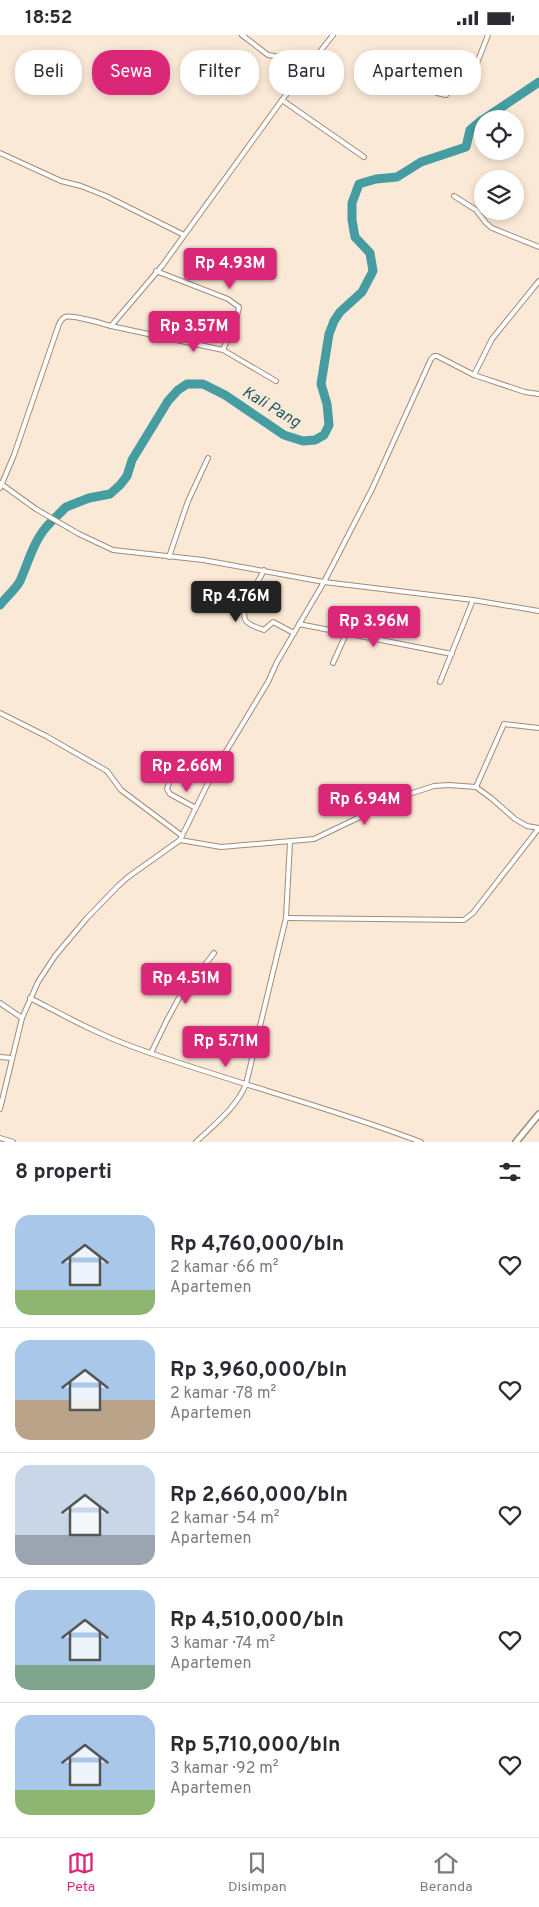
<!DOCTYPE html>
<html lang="id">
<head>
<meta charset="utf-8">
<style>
	:root { --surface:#fff; --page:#f2f2f3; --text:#2b2b33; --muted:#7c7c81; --line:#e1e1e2; --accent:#db2777 }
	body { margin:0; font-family:Overpass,sans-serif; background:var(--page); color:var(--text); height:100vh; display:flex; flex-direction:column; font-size:19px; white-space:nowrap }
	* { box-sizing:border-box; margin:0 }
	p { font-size:16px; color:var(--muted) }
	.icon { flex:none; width:28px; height:28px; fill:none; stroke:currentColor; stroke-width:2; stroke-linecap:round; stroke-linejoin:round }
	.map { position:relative; height:1107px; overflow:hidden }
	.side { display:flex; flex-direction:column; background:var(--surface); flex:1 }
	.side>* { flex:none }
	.guide { position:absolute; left:15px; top:15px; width:510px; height:45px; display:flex; gap:10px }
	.buttons { position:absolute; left:474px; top:75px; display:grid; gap:10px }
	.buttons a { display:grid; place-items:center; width:50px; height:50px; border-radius:50%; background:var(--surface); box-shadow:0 2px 8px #0003; font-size:25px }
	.price { position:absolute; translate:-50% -42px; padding:0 11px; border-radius:5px; background:var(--accent); color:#fff; font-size:16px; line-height:32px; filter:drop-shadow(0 1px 2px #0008) }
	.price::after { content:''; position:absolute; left:50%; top:30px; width:15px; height:11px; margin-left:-8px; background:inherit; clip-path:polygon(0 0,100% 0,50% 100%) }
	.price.active { background:#222; color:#fff }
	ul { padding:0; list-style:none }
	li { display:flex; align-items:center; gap:15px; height:125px; padding:0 15px }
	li+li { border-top:1px solid var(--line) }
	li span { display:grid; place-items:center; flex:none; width:140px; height:100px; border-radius:15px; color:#555 }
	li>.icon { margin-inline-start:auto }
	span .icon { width:60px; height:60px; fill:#fffc; stroke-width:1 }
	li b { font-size:21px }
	h2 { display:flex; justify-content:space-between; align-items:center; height:60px; padding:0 15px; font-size:21px }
	.chip { padding:0 18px; border-radius:20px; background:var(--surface); box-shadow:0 2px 8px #0003; font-size:18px; line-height:45px }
	.chip.active { background:var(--accent); color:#fff }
	.status { display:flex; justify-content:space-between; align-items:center; height:35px; padding:0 25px; background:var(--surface); direction:ltr }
	.status svg { height:14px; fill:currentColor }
	.dock { display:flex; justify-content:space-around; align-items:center; height:70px; border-top:1px solid var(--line); background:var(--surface); font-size:14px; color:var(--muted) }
	.dock a { display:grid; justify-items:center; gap:2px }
	.dock .active { color:var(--accent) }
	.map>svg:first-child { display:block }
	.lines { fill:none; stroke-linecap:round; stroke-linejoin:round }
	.river { stroke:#459da2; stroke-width:9 }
	.minor-casing { stroke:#a18b77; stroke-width:6 }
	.tertiary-casing { stroke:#a18b77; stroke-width:8 }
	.minor { stroke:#fff; stroke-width:4 }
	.tertiary { stroke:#fff; stroke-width:5 }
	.labels { text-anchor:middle; stroke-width:5; stroke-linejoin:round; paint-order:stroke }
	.water-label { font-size:16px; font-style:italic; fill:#155e62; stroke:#fbe9d7 }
</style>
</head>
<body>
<div class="status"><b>18:52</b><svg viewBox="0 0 49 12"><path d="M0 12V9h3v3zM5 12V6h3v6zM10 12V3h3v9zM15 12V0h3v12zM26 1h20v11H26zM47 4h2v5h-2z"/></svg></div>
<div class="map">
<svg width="539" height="1107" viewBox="0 0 539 1107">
	<rect width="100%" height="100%" fill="#fbe9d7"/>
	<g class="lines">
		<g class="river">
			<path d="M484,84l55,-37"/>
			<path d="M56,482l10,-10 23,-9 21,-4 10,-9 7,-9 5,-16 36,-59 10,-11 9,-6h16l22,11 59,40 19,6 12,-1 9,-5 5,-10 -2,-21 -6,-20 8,-50 5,-13 6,-9 22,-20 11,-21 -3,-18 -15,-16 -3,-17v-17l7,-19 17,-5 21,-2 24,-15 45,-15 4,-17 12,-10"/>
			<path d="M0,570c6,-8 16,-16 20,-24 9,-20 14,-43 31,-59"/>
		</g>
		<defs>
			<g id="minor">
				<path d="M242,0l26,20 44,7"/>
				<path d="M437,58l9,2 4,-7 15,-1 5,-6 18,-46"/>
				<path d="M282,65l82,57"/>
				<path d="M0,118l61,28 20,5 25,10 78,39"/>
				<path d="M454,161l22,14 10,13 6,5 47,19"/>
				<path d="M156,236l72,28 11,8 -2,9 -14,34"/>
				<path d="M111,291l112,24 53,31"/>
				<path d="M474,340l51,17 14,2"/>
				<path d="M0,448l36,26 43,25 34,16 90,10 121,22 149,18 66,11"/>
				<path d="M0,453l14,-33 45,-131c1,-2 4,-6 6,-7 7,-3 38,7 46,9l51,-60 120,-166 51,-65"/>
				<path d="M169,522l19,-56 20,-43"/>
				<path d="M264,535c-5,11 -26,41 -18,51 4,5 13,7 18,9l9,-8 21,11"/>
				<path d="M299,589l153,30"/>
				<path d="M333,628l13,-29"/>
				<path d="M440,647l33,-82"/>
				<path d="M0,678l46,23 61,35 14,19 60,45"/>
				<path d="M169,748l-2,6 3,5 24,13"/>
				<path d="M476,752l28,-63 35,4"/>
				<path d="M180,805l41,7 93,-8 92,-44 28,-9 15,-1 27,2 15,11 24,21 12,7 12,2 -66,85 -9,7 -178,-2"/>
				<path d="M30,963c35,18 69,37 106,50 94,34 191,58 285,94"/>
				<path d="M0,968l22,15"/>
				<path d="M151,1018l16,-33 12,-22 35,-45"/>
				<path d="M0,1022l12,1"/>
				<path d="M0,1074l22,-91 16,-36 17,-26 32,-38 31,-32 10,-9 52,-37 33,-67 55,-91 9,-20 47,-80 48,-93 59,-130 3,-3h3l37,19 18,-36 47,-58"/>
				<path d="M0,1103l13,4"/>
				<path d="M196,1107c18,-17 41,-35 50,-58l40,-166 4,-76"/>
			</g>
			<path id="tertiary" d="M516,1107l23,-28"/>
		</defs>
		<use href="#minor" class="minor-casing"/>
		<use href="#tertiary" class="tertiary-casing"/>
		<use href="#minor" class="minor"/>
		<use href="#tertiary" class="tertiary"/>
	</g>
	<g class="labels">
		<g class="water-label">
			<text transform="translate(272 371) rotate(31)" y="6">Kali Pang</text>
		</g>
	</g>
</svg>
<div class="buttons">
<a><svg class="icon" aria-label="locate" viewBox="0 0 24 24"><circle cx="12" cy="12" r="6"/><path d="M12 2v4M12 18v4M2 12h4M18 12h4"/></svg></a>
<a><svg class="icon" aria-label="layers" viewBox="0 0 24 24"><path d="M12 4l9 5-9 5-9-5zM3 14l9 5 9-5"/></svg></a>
</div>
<b class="price" style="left:230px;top:255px">Rp 4.93M</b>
<b class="price" style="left:194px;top:318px">Rp 3.57M</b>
<b class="price active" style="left:236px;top:588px">Rp 4.76M</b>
<b class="price" style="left:374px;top:613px">Rp 3.96M</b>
<b class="price" style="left:187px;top:758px">Rp 2.66M</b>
<b class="price" style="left:365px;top:791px">Rp 6.94M</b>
<b class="price" style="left:186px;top:970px">Rp 4.51M</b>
<b class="price" style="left:226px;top:1033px">Rp 5.71M</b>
<div class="guide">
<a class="chip">Beli</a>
<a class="chip active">Sewa</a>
<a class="chip">Filter</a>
<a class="chip">Baru</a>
<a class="chip">Apartemen</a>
</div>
</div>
<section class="side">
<h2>8 properti<svg class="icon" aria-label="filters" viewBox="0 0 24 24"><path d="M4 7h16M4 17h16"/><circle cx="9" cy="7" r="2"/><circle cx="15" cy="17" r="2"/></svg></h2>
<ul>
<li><span style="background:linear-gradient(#a9c7e8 75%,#8fb573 0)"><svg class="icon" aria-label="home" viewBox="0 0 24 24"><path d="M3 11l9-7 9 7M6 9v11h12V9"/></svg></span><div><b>Rp 4,760,000/bln</b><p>2 kamar · 66 m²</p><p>Apartemen</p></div><svg class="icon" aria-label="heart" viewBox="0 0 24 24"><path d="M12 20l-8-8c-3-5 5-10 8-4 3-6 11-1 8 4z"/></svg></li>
<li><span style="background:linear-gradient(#a9c7e8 60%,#b9a48a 0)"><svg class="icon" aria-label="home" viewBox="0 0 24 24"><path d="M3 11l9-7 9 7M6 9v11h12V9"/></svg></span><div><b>Rp 3,960,000/bln</b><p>2 kamar · 78 m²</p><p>Apartemen</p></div><svg class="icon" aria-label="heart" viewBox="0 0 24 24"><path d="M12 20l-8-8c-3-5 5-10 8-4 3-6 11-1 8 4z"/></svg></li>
<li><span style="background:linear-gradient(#c9d6e8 70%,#9aa5b1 0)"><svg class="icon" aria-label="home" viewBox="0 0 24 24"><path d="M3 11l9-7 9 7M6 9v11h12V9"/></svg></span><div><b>Rp 2,660,000/bln</b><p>2 kamar · 54 m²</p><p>Apartemen</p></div><svg class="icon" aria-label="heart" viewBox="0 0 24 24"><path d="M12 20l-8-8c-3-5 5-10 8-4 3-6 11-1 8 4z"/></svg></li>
<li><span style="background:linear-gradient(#a9c7e8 75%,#7fa58c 0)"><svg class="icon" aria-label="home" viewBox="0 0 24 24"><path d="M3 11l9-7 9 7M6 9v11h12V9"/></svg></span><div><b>Rp 4,510,000/bln</b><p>3 kamar · 74 m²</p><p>Apartemen</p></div><svg class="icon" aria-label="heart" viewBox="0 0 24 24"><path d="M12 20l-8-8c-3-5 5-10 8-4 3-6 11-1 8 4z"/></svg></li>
<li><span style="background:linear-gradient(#a9c7e8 75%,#8fb573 0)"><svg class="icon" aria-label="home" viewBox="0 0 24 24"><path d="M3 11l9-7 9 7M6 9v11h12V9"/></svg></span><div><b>Rp 5,710,000/bln</b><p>3 kamar · 92 m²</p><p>Apartemen</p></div><svg class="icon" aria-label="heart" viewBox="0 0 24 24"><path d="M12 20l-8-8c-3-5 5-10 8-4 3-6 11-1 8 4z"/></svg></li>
</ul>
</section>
<nav class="dock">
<a class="active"><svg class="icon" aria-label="map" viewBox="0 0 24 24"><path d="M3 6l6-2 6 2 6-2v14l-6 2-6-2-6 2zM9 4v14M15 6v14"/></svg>Peta</a>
<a><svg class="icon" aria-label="saved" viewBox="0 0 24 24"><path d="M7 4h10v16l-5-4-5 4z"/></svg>Disimpan</a>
<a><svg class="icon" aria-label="home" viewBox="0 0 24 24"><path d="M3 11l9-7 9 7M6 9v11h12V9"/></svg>Beranda</a>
</nav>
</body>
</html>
